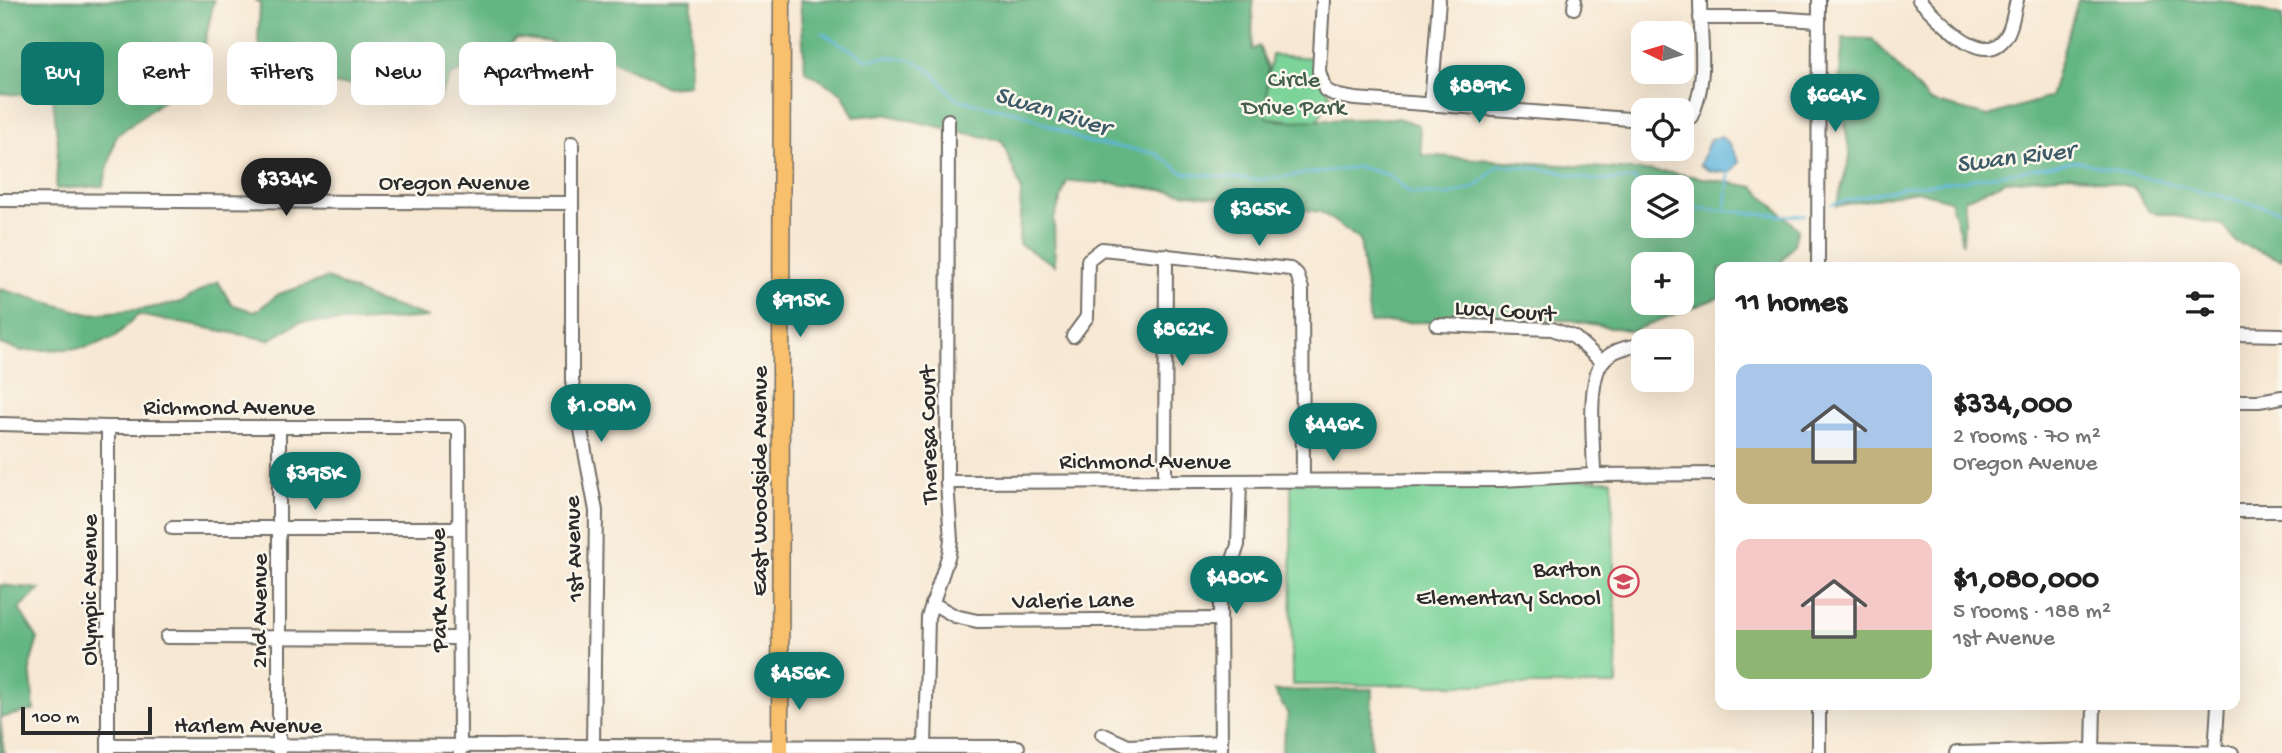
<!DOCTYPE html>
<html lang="en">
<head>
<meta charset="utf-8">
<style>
	:root { --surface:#fff; --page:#f2f2f2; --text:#222; --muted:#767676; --accent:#0f766e }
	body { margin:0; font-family:"Gochi Hand",sans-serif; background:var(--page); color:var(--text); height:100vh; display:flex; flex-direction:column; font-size:26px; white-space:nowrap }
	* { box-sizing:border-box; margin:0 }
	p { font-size:23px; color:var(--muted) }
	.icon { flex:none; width:38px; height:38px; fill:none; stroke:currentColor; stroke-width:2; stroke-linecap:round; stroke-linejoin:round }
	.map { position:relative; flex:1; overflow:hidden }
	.details { position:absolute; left:1715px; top:262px; width:525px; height:448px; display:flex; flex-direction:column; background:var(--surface); border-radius:14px; box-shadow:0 7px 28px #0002 }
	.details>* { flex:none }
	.guide { position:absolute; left:21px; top:42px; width:665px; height:63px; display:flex; gap:14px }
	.needle { width:46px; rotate:275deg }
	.tools { position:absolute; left:1631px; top:21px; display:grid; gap:14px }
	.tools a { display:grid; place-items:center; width:63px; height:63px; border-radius:14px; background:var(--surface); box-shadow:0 7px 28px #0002; font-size:35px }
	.scale { position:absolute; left:21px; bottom:18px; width:131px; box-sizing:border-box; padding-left:7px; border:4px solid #2b2b2b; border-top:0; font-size:19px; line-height:24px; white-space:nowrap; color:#2b2b2b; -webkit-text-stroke:5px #fbf7ec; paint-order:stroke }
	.price { position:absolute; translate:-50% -60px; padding:0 16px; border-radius:24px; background:var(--accent); color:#fff; font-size:23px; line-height:46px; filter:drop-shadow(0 2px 4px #0008) }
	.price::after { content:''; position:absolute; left:50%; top:42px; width:21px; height:16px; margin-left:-10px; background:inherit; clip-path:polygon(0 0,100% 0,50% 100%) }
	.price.current { background:#222; color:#fff }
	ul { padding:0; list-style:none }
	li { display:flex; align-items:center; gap:21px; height:175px; padding:0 21px }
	li span { display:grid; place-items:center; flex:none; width:196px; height:140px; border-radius:14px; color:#555 }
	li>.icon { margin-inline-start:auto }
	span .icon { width:84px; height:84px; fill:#fffc; stroke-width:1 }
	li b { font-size:30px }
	h2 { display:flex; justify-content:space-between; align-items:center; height:84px; padding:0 21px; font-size:30px }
	.chip { padding:0 24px; border-radius:14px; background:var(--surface); box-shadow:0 7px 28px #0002; font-size:24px; line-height:63px }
	.chip.current { background:var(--accent); color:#fff }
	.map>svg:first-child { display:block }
	.green { fill:#7bd49a; stroke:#538062; stroke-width:2 }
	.forest { fill:#64b682; stroke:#487056; stroke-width:2; fill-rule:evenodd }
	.water { fill:#5fb5dc; stroke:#457084; stroke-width:2 }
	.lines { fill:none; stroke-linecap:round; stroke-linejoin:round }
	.stream { stroke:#5fb5dc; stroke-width:2.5 }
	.minor-casing { stroke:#726d66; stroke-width:16 }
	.major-casing { stroke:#726d66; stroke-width:19 }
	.minor { stroke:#fff; stroke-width:12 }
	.major { stroke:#f8bf6c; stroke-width:16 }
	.labels { text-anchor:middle; stroke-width:5; stroke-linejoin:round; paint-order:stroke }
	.park-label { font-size:24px; fill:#435e4c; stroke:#fbf7ec }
	.street-label { font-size:24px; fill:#2b2b2b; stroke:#fbf7ec }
	.poi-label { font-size:24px; fill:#2b2b2b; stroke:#fbf7ec; text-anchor:end }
	.water-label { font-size:26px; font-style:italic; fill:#3d5b69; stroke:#fbf7ec }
</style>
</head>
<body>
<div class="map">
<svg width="2282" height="753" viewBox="0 0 2282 753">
	<rect width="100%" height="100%" fill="#fbf7ec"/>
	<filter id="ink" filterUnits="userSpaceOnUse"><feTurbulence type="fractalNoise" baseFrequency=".0143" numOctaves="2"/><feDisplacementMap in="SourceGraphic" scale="14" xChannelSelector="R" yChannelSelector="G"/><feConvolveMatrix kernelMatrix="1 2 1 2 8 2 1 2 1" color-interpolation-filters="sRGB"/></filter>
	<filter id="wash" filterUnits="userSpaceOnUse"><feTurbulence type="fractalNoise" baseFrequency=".00686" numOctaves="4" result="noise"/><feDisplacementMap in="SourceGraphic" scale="28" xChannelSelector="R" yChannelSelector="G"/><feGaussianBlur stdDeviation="1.57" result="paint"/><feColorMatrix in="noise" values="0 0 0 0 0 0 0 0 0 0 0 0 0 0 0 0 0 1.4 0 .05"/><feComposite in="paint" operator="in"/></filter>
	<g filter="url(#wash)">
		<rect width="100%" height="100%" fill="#f7e8d3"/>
		<g class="green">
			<path d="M1272,55l43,3 16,39 -15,26 -54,-6z"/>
			<path d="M1612,480l5,205h-325l-1,-203z"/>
		</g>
		<g class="forest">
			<path d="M0,0h214l-14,65 -32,32 -52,39 -13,50 -47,3 2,-44 -5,-47 -53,-5z"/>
			<path d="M256,0h436l-3,85 -23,2 -61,-30 -19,3 -36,-18 -33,-4 -15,15 -51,23 -12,22 -24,-2 -17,-14 -85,4 -41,-25 -14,-19 2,-38z"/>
			<path d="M800,0h453l-1,50 7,-4 9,23 -2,48 16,4 116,-3 21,7 3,30 252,18 80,14 44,42 -4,15 -17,24h-57v29l-88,34 -63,-11 -199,3 -10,-83 -39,-28 -204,-28 -50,-3 -13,38 1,46 -36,-21 2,-55 -19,-48 -118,-27 -30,3 -12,-24 -37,-22zM1643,187h39v39h-39zM1643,264h39v39h-39z"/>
			<path d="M2078,0h143l61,16v244l-46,-18 -13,-17 -74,-14 -16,-24 -62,-12 -65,6 -41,18 -2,45 -13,-44 -33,-9 -81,15 14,-49 -11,-72 4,-47 29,1 57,62 59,15 62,-19z"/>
			<path d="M327,278l47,22 55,17 -70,5h-59l-31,18 -131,-25 -24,23 -29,10 -64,3 -21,-7v-55l89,25 55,-5 37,-7 37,-21 13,23 24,8 24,-18z"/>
			<path d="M0,585l40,4 -21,20 19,30 -8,26 4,45 -34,8 4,35h-4z"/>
			<path d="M1372,689l-1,64h-90l7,-39 -14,-23z"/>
		</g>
		<path class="water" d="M1721,137l10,9 8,16 -9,11 -20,-2 -10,-6 10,-26z"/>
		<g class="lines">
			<g class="stream">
				<path d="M822,33l45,26 23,-2 23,3 20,13 23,26 67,15 64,28 68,11 29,20 73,7 101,-13 31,8 21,18 38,2 28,-8 23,-22 52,5 43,10 40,-1 9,9"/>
				<path d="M1832,204l72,-17 64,-7 109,-19 205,50"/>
				<path d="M1682,208c41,0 82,10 123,7"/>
				<path d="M1726,209l3,-37"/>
			</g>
		</g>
	</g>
	<g filter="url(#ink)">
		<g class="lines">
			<defs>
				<g id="minor">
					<path d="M1323,0l-4,71 6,19 13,6 17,3 288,21"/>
					<path d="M1919,0c19,18 67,75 89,33 5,-10 6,-23 9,-33"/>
					<path d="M1574,8l1,-8"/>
					<path d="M1700,18h74l45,3"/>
					<path d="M1431,105l8,-105"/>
					<path d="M1682,120l9,-3c18,-36 9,-78 9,-117"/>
					<path d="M572,143v238l24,130 -3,234"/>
					<path d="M0,200l571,3"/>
					<path d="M1818,268l1,-268"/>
					<path d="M1437,325l115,4 22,8 28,25"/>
					<path d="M2235,334l47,1"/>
					<path d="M1073,336l14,-19 1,-57 14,-11 188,20 7,5 5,15 1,191"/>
					<path d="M2235,401h24l23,-4"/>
					<path d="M0,424l108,3h351l1,326"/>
					<path d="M279,427v326"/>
					<path d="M1594,475c0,-27 -8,-94 9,-114 10,-12 26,-15 40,-16"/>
					<path d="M1165,480l1,-225"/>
					<path d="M947,482l555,-2 92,-5 126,-1"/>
					<path d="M2235,511h47"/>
					<path d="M172,528h285"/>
					<path d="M932,603l23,13 22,5 242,-2"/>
					<path d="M167,637l292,1"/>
					<path d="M1819,705v48"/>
					<path d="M1102,734l26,12 93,-4"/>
					<path d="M108,745l910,2"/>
					<path d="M925,746l3,-129 21,-63 2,-14 -4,-58 1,-362"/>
					<path d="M108,753v-326"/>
					<path d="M1221,753l-1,-155 18,-53 2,-64"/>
					<path d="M1956,753l137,-3 139,3"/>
					<path d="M2093,753l1,-48"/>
					<path d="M2215,753l3,-48"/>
				</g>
				<path id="major" d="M780,753l2,-753"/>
			</defs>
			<use href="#minor" class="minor-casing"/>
			<use href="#major" class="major-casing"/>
			<use href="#minor" class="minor"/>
			<use href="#major" class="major"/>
		</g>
	</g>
	<defs>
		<symbol id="school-ring" viewBox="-11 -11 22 22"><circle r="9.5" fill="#fbf7ec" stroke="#d1495b" stroke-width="1.5"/><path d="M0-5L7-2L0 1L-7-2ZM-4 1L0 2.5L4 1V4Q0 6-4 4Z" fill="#d1495b"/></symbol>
	</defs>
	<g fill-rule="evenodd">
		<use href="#school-ring" x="1606" y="564" width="35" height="35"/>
	</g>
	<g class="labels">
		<g class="park-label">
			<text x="1294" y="86">Circle<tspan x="1294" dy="28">Drive Park</tspan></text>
		</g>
		<g class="street-label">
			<text x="454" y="189">Oregon Avenue</text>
			<text transform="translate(1505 309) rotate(4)" y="8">Lucy Court</text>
			<text x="229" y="414">Richmond Avenue</text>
			<text transform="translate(927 435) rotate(-91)" y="8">Theresa Court</text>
			<text x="1145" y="468">Richmond Avenue</text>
			<text transform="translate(758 481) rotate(-90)" y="8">East Woodside Avenue</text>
			<text transform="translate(572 549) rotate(-92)" y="8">1st Avenue</text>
			<text transform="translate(88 590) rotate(-90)" y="8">Olympic Avenue</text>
			<text transform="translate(437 590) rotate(-91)" y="8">Park Avenue</text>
			<text transform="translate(1073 599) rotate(-1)" y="8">Valerie Lane</text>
			<text transform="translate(258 611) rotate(-90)" y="8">2nd Avenue</text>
			<text x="248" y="732">Harlem Avenue</text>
		</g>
		<g class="poi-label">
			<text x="1601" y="576">Barton<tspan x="1601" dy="28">Elementary School</tspan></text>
		</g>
		<g class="water-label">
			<text transform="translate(1053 109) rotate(17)" y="9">Swan River</text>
			<text transform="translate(2015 155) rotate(-7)" y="9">Swan River</text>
		</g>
	</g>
</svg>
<div class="tools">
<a><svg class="needle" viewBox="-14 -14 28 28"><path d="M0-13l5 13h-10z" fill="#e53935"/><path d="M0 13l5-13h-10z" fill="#767676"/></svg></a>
<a><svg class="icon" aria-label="locate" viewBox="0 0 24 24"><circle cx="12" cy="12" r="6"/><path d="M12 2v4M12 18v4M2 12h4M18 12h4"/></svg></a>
<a><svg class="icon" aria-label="layers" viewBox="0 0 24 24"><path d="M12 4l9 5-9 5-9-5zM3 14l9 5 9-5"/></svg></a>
<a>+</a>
<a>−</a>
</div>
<div class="scale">100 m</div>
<b class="price" style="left:1479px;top:125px">$889K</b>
<b class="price" style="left:1835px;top:134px">$664K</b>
<b class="price current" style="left:286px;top:218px">$334K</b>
<b class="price" style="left:1259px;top:248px">$365K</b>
<b class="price" style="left:800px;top:339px">$915K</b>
<b class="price" style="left:1182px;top:368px">$862K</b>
<b class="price" style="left:601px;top:444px">$1.08M</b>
<b class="price" style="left:1333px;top:463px">$446K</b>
<b class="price" style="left:315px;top:512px">$395K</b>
<b class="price" style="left:1236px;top:616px">$480K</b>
<b class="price" style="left:799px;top:712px">$456K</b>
<div class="guide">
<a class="chip current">Buy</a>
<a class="chip">Rent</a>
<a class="chip">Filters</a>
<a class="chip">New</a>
<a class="chip">Apartment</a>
</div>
<section class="details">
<h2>11 homes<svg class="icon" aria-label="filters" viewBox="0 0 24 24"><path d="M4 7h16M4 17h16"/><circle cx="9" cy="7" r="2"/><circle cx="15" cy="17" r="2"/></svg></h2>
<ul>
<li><span style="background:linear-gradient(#a9c7e8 60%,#c2b280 0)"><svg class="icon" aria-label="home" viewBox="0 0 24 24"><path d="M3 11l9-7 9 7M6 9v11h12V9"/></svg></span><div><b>$334,000</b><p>2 rooms · 70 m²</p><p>Oregon Avenue</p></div></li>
<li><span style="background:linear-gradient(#f6c9c9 65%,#8fb573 0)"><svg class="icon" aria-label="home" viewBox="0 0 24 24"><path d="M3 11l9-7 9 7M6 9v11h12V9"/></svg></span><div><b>$1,080,000</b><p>5 rooms · 188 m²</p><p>1st Avenue</p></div></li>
</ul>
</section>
</div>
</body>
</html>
